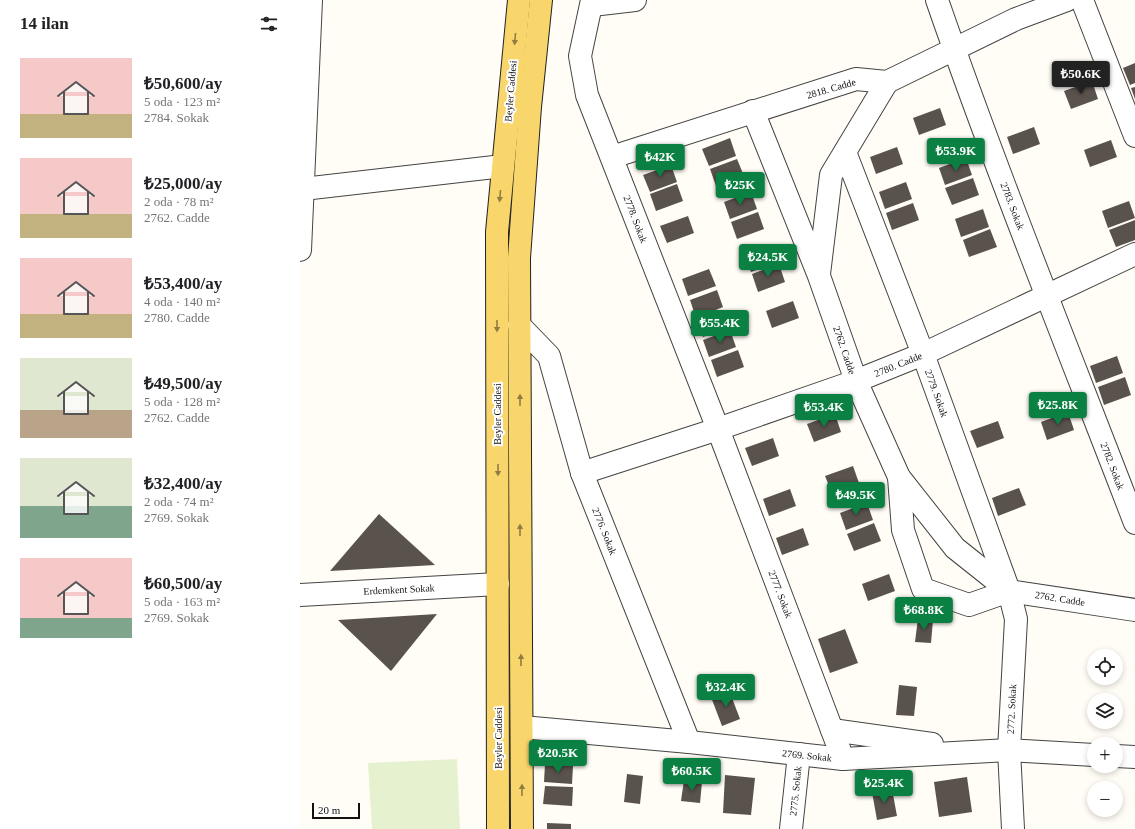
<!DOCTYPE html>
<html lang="tr">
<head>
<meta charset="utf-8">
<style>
	:root { --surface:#fff; --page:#f6f6f6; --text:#202124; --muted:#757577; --accent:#0b8043 }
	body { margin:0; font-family:Georgia,serif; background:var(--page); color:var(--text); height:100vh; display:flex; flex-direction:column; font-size:15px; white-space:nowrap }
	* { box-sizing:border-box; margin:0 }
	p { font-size:13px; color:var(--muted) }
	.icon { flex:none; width:22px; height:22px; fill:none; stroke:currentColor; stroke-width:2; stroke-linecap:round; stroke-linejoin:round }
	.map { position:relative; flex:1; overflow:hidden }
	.drawer { display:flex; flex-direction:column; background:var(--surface); width:300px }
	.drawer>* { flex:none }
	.tools { position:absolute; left:787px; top:649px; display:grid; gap:8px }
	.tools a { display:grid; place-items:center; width:36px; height:36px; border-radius:50%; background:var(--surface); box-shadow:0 2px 6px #0003; font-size:20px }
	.scale { position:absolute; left:12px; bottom:10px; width:48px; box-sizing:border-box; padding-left:4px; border:2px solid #111; border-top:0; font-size:11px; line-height:14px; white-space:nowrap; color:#111; -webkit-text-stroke:3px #fff; paint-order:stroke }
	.price { position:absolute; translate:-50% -34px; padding:0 9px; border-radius:4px; background:var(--accent); color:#fff; font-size:13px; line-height:26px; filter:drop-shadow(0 1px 2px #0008) }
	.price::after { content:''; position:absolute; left:50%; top:24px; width:12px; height:9px; margin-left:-6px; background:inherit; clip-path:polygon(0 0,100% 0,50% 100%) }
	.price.current { background:#222; color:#fff }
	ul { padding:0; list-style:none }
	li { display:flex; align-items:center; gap:12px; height:100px; padding:0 20px }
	li span { display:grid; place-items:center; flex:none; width:112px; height:80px; border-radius:0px; color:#555 }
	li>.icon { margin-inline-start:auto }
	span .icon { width:48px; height:48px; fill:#fffc; stroke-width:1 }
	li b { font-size:17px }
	h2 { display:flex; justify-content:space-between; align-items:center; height:48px; padding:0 20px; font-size:17px }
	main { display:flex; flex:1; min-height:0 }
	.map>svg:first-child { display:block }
	.pitch { fill:#e6f2cf }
	.building { fill:#5a524d }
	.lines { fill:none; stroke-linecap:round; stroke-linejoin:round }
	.minor-casing { stroke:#444; stroke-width:24 }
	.major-casing { stroke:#222; stroke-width:24 }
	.minor { stroke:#fff; stroke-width:22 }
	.major { stroke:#f9d66b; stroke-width:22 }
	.oneway { fill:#917d42 }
	.labels { text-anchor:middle; stroke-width:4; stroke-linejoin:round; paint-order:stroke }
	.street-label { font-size:10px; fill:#111; stroke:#fff }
</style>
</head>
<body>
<main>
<section class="drawer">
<h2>14 ilan<svg class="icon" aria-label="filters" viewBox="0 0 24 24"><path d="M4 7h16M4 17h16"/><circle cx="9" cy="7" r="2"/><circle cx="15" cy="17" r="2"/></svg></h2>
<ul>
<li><span style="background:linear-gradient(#f6c9c9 70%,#c2b280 0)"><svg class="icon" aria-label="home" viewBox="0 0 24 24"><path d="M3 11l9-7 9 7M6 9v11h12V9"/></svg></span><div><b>₺50,600/ay</b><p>5 oda · 123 m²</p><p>2784. Sokak</p></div></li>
<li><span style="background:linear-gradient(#f6c9c9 70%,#c2b280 0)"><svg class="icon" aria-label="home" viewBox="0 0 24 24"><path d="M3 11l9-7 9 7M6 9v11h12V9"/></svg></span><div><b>₺25,000/ay</b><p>2 oda · 78 m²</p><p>2762. Cadde</p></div></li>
<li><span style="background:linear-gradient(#f6c9c9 70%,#c2b280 0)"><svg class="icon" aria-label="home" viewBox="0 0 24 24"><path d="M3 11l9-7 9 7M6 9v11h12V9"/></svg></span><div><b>₺53,400/ay</b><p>4 oda · 140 m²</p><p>2780. Cadde</p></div></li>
<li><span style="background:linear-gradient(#dfe7d0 65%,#b9a48a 0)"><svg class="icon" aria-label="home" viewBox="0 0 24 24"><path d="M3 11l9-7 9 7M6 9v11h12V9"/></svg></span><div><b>₺49,500/ay</b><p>5 oda · 128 m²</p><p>2762. Cadde</p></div></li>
<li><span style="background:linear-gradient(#dfe7d0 60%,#7fa58c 0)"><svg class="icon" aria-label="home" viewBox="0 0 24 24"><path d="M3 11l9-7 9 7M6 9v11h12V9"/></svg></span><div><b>₺32,400/ay</b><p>2 oda · 74 m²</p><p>2769. Sokak</p></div></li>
<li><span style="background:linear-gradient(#f6c9c9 75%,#7fa58c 0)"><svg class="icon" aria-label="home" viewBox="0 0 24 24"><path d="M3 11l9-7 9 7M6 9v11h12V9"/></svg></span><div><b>₺60,500/ay</b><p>5 oda · 163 m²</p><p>2769. Sokak</p></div></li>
</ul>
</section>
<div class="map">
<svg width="835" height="829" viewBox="0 0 835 829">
	<rect width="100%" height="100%" fill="#fffdf5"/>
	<path class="pitch" d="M157,759l3,70h-88l-4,-66z"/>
	<g class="building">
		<path d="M835,63v20l-5,2 -7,-17z"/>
		<path d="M792,81l6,18 -27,10 -7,-18z"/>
		<path d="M835,87v12l-4,-11z"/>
		<path d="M640,108l6,17 -27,10 -6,-17z"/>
		<path d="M734,127l6,17 -27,10 -6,-17z"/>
		<path d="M430,138l6,18 -27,10 -7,-17z"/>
		<path d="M811,140l6,17 -27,10 -6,-17z"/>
		<path d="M597,147l6,17 -27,10 -6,-17z"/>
		<path d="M666,158l6,17 -27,10 -6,-17z"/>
		<path d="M437,159l7,17 -28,10 -6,-17z"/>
		<path d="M371,165l6,17 -27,10 -7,-17z"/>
		<path d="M673,178l6,17 -27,10 -7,-17z"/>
		<path d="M606,182l6,17 -27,10 -6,-17z"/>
		<path d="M377,184l6,17 -27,10 -6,-17z"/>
		<path d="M451,192l6,17 -27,10 -6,-17z"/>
		<path d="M829,201l6,17 -27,10 -6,-17z"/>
		<path d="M613,203l6,17 -27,10 -6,-17z"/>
		<path d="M683,209l6,18 -28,10 -6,-18z"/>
		<path d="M458,212l6,17 -27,10 -6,-17z"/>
		<path d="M388,216l6,17 -27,10 -7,-17z"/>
		<path d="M835,220v20l-19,7 -7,-17z"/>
		<path d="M690,229l7,18 -28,10 -6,-17z"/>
		<path d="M472,245l6,17 -27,10 -6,-17z"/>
		<path d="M479,264l6,18 -27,10 -6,-18z"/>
		<path d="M409,269l7,17 -28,10 -6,-17z"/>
		<path d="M417,290l6,17 -27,11 -6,-18z"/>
		<path d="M493,301l6,17 -27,10 -6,-17z"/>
		<path d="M423,310l7,17 -27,10 -7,-17z"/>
		<path d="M430,330l6,17 -27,10 -6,-17z"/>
		<path d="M438,350l6,17 -27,10 -6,-17z"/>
		<path d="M817,356l6,17 -27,10 -6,-17z"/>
		<path d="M825,377l6,18 -27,10 -6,-18z"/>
		<path d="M768,412l6,18 -27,10 -6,-18z"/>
		<path d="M535,414l6,18 -27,10 -7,-18z"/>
		<path d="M698,421l6,17 -27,10 -7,-17z"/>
		<path d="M473,438l6,18 -27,10 -7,-18z"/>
		<path d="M553,466l6,17 -27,10 -7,-17z"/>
		<path d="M719,488l7,17 -28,11 -6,-18z"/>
		<path d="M490,489l6,17 -27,10 -6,-17z"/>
		<path d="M567,503l6,17 -27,10 -6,-17z"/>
		<path d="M79,514l56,51 -105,6z"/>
		<path d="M574,523l7,18 -27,10 -7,-17z"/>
		<path d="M503,528l6,17 -27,10 -6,-17z"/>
		<path d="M589,574l6,17 -27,10 -6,-17z"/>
		<path d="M137,614l-46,57 -53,-51z"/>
		<path d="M618,618l15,2 -2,23 -16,-1z"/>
		<path d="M545,629l13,34 -28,10 -12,-34z"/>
		<path d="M599,685l18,2 -3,29 -18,-1z"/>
		<path d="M429,690l11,29 -18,7 -11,-29z"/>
		<path d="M245,764l28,2 -1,18 -28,-2z"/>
		<path d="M327,774l16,2 -3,28 -16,-2z"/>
		<path d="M425,775l30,3 -4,37 -28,-2z"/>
		<path d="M667,777l5,35 -33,5 -5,-35z"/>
		<path d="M384,780l18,2 -2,21 -19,-2z"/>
		<path d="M245,786l28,1 -1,19 -29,-2z"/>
		<path d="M592,789l5,27 -20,4 -5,-28z"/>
		<path d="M247,823l24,1v5h-24z"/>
	</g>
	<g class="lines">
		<defs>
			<g id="minor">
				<path d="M292,0l-12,56 7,39 131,334 125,330"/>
				<path d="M637,0c61,176 131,349 198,523"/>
				<path d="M782,0l53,136"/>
				<path d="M292,5l43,-5"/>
				<path d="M453,111l66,165 37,105 43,96 56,71 54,43 126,19"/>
				<path d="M545,152l78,202 86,237 7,28 -7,131 4,79"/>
				<path d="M312,157l244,-78 31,3 129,-63 51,-19"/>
				<path d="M3,189l200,-23"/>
				<path d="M0,250l11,-250"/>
				<path d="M519,274l12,-99 56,-93"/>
				<path d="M219,325l30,31 33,117 107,269"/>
				<path d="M282,473l136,-44 138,-48 67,-27 212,-100"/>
				<path d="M599,477l4,53 20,59 46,16 40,-14"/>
				<path d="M0,595l198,-11"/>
				<path d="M222,727l167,15 154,17 166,-9 85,5"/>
				<path d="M532,730l100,14"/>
				<path d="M816,756l19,1"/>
				<path d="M491,829l8,-75"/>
			</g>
			<g id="major">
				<path d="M198,829l-1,-597 22,-232"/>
				<path d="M222,829l-3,-571 11,-151 11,-107"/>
			</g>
		</defs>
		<use href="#minor" class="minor-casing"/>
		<use href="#major" class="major-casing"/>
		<use href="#minor" class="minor"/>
		<use href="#major" class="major"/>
	</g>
	<defs><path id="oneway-solid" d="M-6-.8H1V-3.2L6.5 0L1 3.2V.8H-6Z"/></defs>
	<g class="oneway">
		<use href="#oneway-solid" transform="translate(215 39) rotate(95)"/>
		<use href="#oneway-solid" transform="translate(200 196) rotate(95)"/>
		<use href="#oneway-solid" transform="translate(197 326) rotate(90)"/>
		<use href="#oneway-solid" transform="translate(220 400) rotate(-90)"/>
		<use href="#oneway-solid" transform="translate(198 470) rotate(90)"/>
		<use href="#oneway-solid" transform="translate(220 530) rotate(-90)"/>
		<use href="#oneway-solid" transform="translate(221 660) rotate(-90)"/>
		<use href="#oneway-solid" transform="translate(222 790) rotate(-90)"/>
	</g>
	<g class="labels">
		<g class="street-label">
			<text transform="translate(531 88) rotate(-16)" y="4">2818. Cadde</text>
			<text transform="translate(210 91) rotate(-85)" y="4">Beyler Caddesi</text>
			<text transform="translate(713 206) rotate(69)" y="4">2783. Sokak</text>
			<text transform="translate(336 219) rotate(69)" y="4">2778. Sokak</text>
			<text transform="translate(545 350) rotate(71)" y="4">2762. Cadde</text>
			<text transform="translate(598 364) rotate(-22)" y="4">2780. Cadde</text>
			<text transform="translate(637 393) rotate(70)" y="4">2779. Sokak</text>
			<text transform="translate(197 414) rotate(-90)" y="4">Beyler Caddesi</text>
			<text transform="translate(813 466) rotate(69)" y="4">2782. Sokak</text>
			<text transform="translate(305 531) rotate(68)" y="4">2776. Sokak</text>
			<text transform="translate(99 589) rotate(-3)" y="4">Erdemkent Sokak</text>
			<text transform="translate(481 594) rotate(69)" y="4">2777. Sokak</text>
			<text transform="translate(760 598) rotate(9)" y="4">2762. Cadde</text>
			<text transform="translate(711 709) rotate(-87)" y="4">2772. Sokak</text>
			<text transform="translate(198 738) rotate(-90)" y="4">Beyler Caddesi</text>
			<text transform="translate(507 755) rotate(6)" y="4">2769. Sokak</text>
			<text transform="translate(495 791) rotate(-84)" y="4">2775. Sokak</text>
		</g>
	</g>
</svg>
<div class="tools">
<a><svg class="icon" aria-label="locate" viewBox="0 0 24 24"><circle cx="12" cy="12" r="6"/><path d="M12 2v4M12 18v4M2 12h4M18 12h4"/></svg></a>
<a><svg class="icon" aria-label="layers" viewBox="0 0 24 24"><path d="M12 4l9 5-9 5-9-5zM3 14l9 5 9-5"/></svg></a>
<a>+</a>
<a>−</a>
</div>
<div class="scale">20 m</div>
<b class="price current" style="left:781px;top:95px">₺50.6K</b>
<b class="price" style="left:656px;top:172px">₺53.9K</b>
<b class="price" style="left:360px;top:178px">₺42K</b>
<b class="price" style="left:440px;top:206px">₺25K</b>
<b class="price" style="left:468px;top:278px">₺24.5K</b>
<b class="price" style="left:420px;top:344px">₺55.4K</b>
<b class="price" style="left:758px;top:426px">₺25.8K</b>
<b class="price" style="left:524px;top:428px">₺53.4K</b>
<b class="price" style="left:556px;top:516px">₺49.5K</b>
<b class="price" style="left:624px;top:631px">₺68.8K</b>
<b class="price" style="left:426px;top:708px">₺32.4K</b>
<b class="price" style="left:258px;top:774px">₺20.5K</b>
<b class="price" style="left:392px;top:792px">₺60.5K</b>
<b class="price" style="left:584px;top:804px">₺25.4K</b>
</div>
</main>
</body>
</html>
